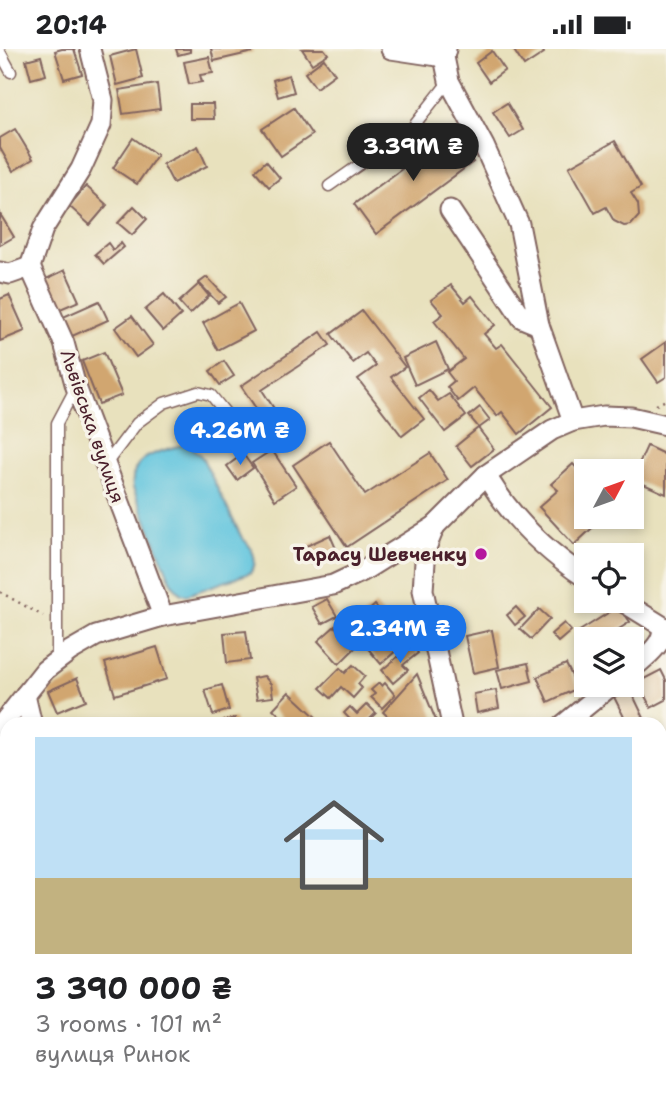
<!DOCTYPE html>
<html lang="en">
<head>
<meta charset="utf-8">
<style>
	:root { --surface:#fff; --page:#f2f2f2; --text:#202124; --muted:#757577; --line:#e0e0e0; --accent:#1a73e8 }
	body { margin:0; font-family:"Shantell Sans",sans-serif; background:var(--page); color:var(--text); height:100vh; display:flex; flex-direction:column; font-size:26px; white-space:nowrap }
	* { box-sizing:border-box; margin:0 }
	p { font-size:23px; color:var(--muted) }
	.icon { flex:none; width:38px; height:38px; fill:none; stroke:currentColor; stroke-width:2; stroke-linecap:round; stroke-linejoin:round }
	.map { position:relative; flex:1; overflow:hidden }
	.panel { position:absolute; left:0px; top:668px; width:667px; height:387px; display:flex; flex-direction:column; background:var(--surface); border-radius:21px 21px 0 0; box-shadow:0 4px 10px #0003 }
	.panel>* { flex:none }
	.needle { width:46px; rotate:49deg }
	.fabs { position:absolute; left:574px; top:410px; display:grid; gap:14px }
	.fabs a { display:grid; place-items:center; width:70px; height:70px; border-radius:0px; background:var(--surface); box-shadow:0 4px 10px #0003; font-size:35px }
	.price { position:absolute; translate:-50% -60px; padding:0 16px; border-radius:24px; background:var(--accent); color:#fff; font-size:23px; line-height:46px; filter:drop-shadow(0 2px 4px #0008) }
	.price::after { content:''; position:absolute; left:50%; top:42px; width:21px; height:16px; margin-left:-10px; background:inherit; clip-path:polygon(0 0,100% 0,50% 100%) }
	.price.selected { background:#222; color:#fff }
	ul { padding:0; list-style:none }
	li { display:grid; align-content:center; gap:14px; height:371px; padding:0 35px }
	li+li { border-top:2px solid var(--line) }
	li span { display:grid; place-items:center; height:217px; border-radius:0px; color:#555 }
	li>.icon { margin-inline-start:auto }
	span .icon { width:126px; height:126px; fill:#fffc; stroke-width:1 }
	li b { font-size:30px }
	.status { display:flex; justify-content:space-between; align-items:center; height:49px; padding:0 35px; background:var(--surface); direction:ltr }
	.status svg { height:19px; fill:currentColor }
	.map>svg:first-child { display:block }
	.water { fill:#61c5de; stroke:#567284; stroke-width:2 }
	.building { fill:#d1a670 }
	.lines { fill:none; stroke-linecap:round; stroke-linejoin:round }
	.lane-casing { stroke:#81635e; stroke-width:13 }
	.street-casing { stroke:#81635e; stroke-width:23 }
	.path { stroke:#81635e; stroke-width:2.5; stroke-dasharray:2 5; stroke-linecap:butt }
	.lane { stroke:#fff; stroke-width:10 }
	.street { stroke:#fff; stroke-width:19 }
	.poi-dot { fill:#b5179e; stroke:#f7f3e8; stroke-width:2.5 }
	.labels { text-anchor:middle; stroke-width:7; stroke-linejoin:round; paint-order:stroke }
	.street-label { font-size:19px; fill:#4a1f2b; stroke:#f7f3e8 }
	.poi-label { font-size:19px; font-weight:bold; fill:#4a1f2b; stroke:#f7f3e8; text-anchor:end }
</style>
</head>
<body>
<div class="status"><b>20:14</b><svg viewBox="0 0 49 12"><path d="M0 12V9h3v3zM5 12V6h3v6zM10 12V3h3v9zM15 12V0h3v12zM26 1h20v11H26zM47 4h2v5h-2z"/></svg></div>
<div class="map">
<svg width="666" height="1055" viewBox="0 0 666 1055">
	<rect width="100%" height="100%" fill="#f7f3e8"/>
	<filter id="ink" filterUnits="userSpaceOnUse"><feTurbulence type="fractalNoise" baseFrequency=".0143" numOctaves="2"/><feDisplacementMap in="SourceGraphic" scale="14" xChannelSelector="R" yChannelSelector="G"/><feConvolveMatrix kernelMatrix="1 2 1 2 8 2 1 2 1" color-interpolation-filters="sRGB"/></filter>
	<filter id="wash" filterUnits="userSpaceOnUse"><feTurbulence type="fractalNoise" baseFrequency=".00686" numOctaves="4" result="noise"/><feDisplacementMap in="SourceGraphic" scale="28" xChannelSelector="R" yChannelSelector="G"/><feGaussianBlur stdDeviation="1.57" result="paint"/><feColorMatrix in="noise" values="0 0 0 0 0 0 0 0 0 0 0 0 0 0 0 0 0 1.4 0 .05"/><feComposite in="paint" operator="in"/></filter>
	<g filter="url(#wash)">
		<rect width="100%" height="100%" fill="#e8e1bd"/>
		<path class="water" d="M182,396l8,1 12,11 40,81c10,8 18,24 8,35l-63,22 -6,-1 -9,-10 -39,-96c-4,-32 23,-35 49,-43z"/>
		<g id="blocks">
			<g class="building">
				<path d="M62,0h12l8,25 -18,5 -9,-28z"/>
				<path d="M136,0l7,29 -26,7 -7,-29z"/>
				<path d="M176,0h14v3l-12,3z"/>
				<path d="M211,0h41l1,3 -39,9z"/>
				<path d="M302,0h22l4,5 -16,10z"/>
				<path d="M513,0h29l2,4 -20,13z"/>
				<path d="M492,2l13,19 -16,12 -13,-19z"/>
				<path d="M41,7l5,19 -15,4 -5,-19z"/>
				<path d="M209,8l4,16 -13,2 2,7 -13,2 -5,-22z"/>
				<path d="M324,10l11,15 -19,14 -11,-15z"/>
				<path d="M289,26l5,17 -16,5 -5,-17z"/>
				<path d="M157,35l3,25 -37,5 -4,-24z"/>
				<path d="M507,54l16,27 -13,8 -17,-26z"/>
				<path d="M190,55h23l1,15h-24z"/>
				<path d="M294,59l18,27 -31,21 -19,-27z"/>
				<path d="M15,80l18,30 -20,12 -13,-23v-10z"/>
				<path d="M451,84l22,29 -97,72 -22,-30z"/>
				<path d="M133,89l24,17 -20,29 -24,-16z"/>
				<path d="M615,92l26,46 -10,6 7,11 1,12 -8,9 -7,1 -10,-5 -8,-14 -11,6 -26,-46z"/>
				<path d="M198,97l9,20 -34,17 -10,-19z"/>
				<path d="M266,112l14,17 -11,9 -14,-16z"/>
				<path d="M86,137l21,19 -17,20 -21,-19z"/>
				<path d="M134,157l13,13 -15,16 -14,-12z"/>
				<path d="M0,165l14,23 -14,8z"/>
				<path d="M108,194l5,7 8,-7 3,4 -20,17 -9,-10z"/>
				<path d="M65,221l14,31 -21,9 -14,-30z"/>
				<path d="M207,228l19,20 -8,6 -19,-20z"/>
				<path d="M199,235l10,12 -19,18 -11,-12z"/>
				<path d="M451,236l14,17 7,-6 23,29 -11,9 12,14 6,-4 50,63 -33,27 -17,-22 -5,4 -23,-28 -16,13 -11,-14 7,-6 -7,-9 17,-13 -30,-38 9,-7 -12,-14z"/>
				<path d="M164,245l17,21 -18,16 -18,-21z"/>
				<path d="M9,246l16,36 -25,10v-42z"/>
				<path d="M99,252l9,19 -38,17 -9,-19z"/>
				<path d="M239,254l15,28 -36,19 -15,-27z"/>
				<path d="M362,262l43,56 -14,10 33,42 -22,17 -44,-57 18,-13 -10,-13 -13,10 -22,-29z"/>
				<path d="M132,267l21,29 -17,12 -21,-29z"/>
				<path d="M321,283l9,13 -68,45 22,34 -12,8 -31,-46z"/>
				<path d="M436,293l12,27 -33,16 -12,-27z"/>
				<path d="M666,293v35l-8,5 -16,-23z"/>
				<path d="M104,303l18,43 -23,9 -17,-43z"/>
				<path d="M224,312l10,15 -14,9 -10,-14z"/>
				<path d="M429,341l9,11 11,-7 17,22 -21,16 -26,-34z"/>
				<path d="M480,358l10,13 -11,8 -10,-12z"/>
				<path d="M478,379l16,21 -22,17 -16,-20z"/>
				<path d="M329,392l36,54 65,-42 18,27 -101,67 -54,-82z"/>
				<path d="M647,397l19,9v39l-34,-15z"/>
				<path d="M272,401l24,36 -21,14 -23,-37z"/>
				<path d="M243,405l10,14 -16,12 -10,-14z"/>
				<path d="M573,415l13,14v38h19l-31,29 -35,-38 19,-17 -7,-6z"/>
				<path d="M330,486l7,16 -26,12 -7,-16z"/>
				<path d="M327,550l10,17 -15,8 -10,-17z"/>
				<path d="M375,556l31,37 -25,22 -31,-37z"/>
				<path d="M619,557l11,16 -27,17h-17v6l-8,-13z"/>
				<path d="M516,558l9,10 -10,8 -8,-10z"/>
				<path d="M539,560l11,10 -19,20 -11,-10z"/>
				<path d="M564,574l7,8 -13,11 -7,-8z"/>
				<path d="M335,577l20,22 -16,16 -21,-23z"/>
				<path d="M492,581l7,37 -26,6 -8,-37z"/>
				<path d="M246,582l4,29 -23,3 -3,-30z"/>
				<path d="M412,596l6,8 -15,12 5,5 -15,13 -11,-13z"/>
				<path d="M157,598l10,32 -52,16 -10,-32z"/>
				<path d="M528,614l4,18 -30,8 -5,-19z"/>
				<path d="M566,615l12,24 -30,14 -11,-25z"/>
				<path d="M353,616l12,11 -7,8 4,4 -9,10 -12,-11 -10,11 -11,-10 20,-20 5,5z"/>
				<path d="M661,621l5,10v20l-15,8 -13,-26z"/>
				<path d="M417,625l20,49 -1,2h-39l-14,-13z"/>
				<path d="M264,627l7,8 2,13 -16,2 -4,-21z"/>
				<path d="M77,629l9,22 -29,12 -9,-21z"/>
				<path d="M379,634l3,3 3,-3 10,12 -13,13 -11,-11 4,-3 -4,-4z"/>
				<path d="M222,636l7,25 -16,5 -8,-25z"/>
				<path d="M630,640l14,29 -16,7 -14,-28z"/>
				<path d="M496,641l3,18 -22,5 -3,-19z"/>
				<path d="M289,643l30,28 -5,5h-24l-17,-16z"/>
				<path d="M367,655l9,9 -12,12h-9l-11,-12 6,-6 7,7z"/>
				<path d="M235,669l1,7h-18v-3z"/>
				<path d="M666,721v22l-6,-7v-9z"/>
				<path d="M0,777h7v32l-7,1z"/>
				<path d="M666,883v39l-6,-6v-26z"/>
				<path d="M7,1015v34l-7,4v-35z"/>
				<path d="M41,1048h15l3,7h-35z"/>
				<path d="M160,1048h16l4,5 -28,2z"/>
				<path d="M199,1048h8l6,7h-21z"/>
				<path d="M297,1048h10l6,7h-23z"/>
				<path d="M400,1048h11l4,7h-11z"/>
				<path d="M492,1048h31l-2,7h-31z"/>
				<path d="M640,1048h6l6,7h-20z"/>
				<path d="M89,1049l3,6h-17z"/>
			</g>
		</g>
	</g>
	<g filter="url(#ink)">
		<use href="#blocks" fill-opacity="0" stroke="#81635e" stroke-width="2"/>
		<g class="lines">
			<defs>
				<g id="lane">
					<path d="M0,3l11,20"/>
					<path d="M329,137l83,-58 37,-47"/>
					<path d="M106,415l31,-41 27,-20 34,-11 13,3 34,42"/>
					<path d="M57,611v-237l18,-34"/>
				</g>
				<g id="street">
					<path d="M391,0l53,8"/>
					<path d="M446,0l-2,8 5,24 35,65 35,78 20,101 34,96"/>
					<path d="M450,161l72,108 17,7"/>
					<path d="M30,218l13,-38 38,-60 20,-44 2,-25 -13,-51"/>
					<path d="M0,223l10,2 20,-7 34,76 12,44 87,229"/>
					<path d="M486,426c24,42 60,76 100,103"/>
					<path d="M435,477l-9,22 -3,42 29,135"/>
					<path d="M620,551l42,26c4,18 -18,32 -30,43"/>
					<path d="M25,646l7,30"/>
					<path d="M563,676l50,-41"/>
					<path d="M0,681l3,-7 42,-53 25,-19 26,-15 67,-20 170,-31 30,-14 72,-45 51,-51 66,-45 21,-9 31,-5 27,1 35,8"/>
					<path d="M660,837l6,3"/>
					<path d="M238,1048l6,7"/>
					<path d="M479,1055l2,-7"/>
				</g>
			</defs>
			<use href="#lane" class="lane-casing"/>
			<use href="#street" class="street-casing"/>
			<g class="path">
				<path d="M656,356l10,-5"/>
				<path d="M0,543l43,24"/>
			</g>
			<use href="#lane" class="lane"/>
			<use href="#street" class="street"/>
		</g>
	</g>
	<circle class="poi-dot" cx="481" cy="505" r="7"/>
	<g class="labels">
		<g class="street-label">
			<text transform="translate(93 377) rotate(71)" y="7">Львівська вулиця</text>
		</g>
		<g class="poi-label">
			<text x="467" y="512">Тарасу Шевченку</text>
		</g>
	</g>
</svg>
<div class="fabs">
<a><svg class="needle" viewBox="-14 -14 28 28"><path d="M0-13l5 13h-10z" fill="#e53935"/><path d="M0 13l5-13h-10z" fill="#757577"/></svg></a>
<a><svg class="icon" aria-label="locate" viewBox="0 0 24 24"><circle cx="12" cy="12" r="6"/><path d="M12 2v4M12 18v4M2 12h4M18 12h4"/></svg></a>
<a><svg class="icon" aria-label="layers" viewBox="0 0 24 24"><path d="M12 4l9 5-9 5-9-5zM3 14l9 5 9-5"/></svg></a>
</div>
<b class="price selected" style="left:413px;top:134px">3.39M ₴</b>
<b class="price" style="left:240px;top:418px">4.26M ₴</b>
<b class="price" style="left:400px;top:616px">2.34M ₴</b>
<section class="panel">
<ul>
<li><span style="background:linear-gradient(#bfe0f5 65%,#c2b280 0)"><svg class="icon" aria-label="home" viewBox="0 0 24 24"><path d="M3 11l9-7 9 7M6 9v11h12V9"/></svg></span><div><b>3 390 000 ₴</b><p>3 rooms · 101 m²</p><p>вулиця Ринок</p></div></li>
</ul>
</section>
</div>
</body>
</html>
